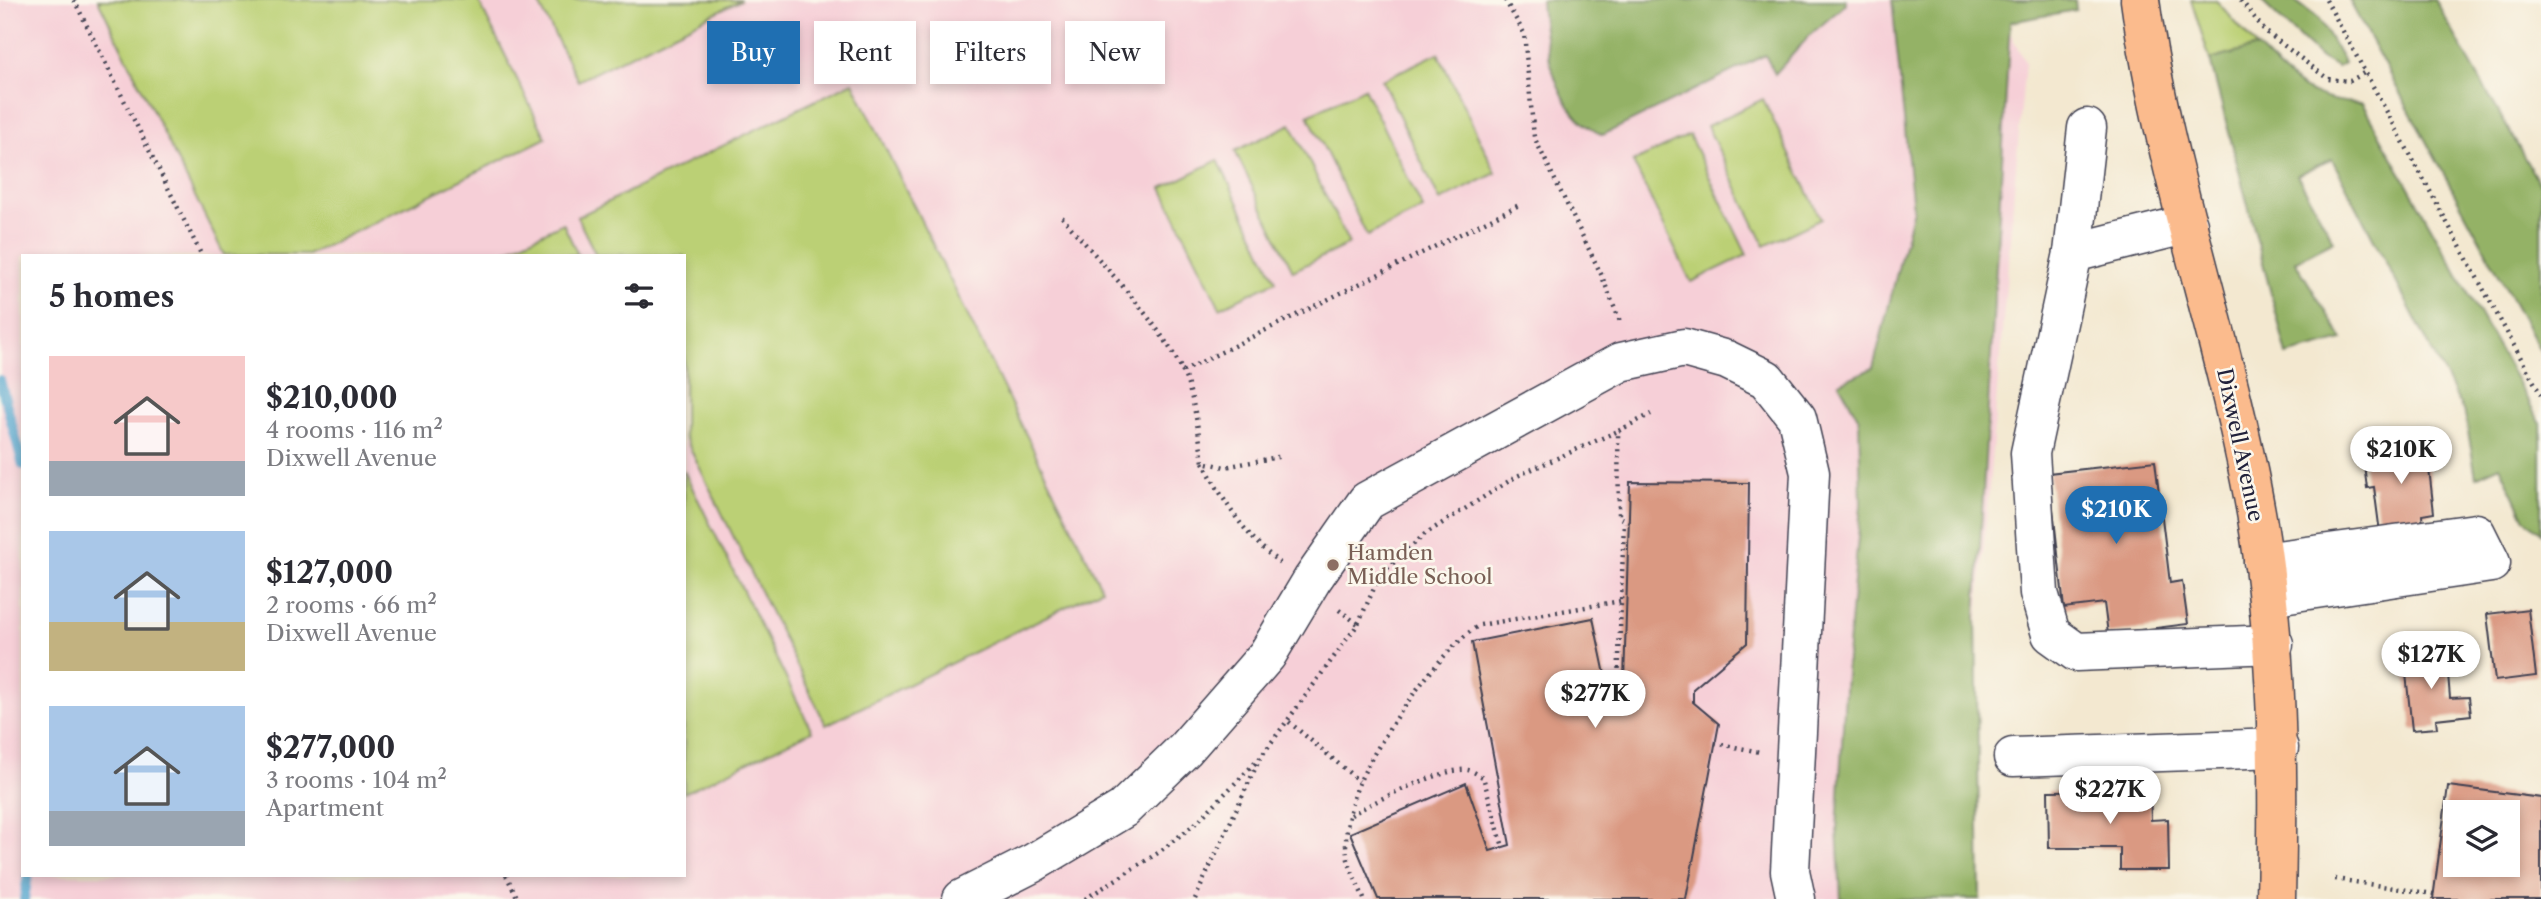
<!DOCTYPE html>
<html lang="en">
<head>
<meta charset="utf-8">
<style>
	:root { --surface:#fff; --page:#f7f7f7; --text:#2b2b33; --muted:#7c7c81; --accent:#1f6fb2 }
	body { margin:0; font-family:"Libre Caslon Text",serif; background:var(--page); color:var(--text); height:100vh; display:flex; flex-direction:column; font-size:26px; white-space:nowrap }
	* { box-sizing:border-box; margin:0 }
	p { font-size:23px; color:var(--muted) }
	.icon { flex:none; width:38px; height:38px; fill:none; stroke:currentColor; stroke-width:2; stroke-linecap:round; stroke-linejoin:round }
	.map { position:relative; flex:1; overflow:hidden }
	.side { position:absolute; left:21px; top:254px; width:665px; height:623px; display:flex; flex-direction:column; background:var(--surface); border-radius:0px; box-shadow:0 4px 10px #0003 }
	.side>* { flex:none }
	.hud { position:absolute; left:707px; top:21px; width:665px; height:63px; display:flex; gap:14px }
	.fabs { position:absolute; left:2443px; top:800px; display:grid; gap:14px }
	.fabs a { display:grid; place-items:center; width:77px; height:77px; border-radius:0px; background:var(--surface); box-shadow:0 4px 10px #0003; font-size:35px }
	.price { position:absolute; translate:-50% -60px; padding:0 16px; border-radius:24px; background:#fff; color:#222; font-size:23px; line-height:46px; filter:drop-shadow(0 2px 4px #0008) }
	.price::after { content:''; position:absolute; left:50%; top:42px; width:21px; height:16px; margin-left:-10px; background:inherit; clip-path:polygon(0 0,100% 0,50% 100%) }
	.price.on { background:var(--accent); color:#fff }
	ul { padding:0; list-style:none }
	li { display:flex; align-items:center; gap:21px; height:175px; padding:0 28px }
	li span { display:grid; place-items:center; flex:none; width:196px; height:140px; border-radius:0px; color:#555 }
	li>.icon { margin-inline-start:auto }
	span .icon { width:84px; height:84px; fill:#fffc; stroke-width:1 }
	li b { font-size:30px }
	h2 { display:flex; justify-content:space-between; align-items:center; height:84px; padding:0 28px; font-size:30px }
	.pill { padding:0 24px; border-radius:0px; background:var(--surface); box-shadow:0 4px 10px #0003; font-size:24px; line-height:63px }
	.pill.on { background:var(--accent); color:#fff }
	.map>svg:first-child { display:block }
	.built { fill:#f6cfd7; fill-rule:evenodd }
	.green { fill:#bbd074; stroke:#6e7958; stroke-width:2 }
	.forest { fill:#94b266; stroke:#5b6a50; stroke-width:2 }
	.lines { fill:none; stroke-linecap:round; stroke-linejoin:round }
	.stream { stroke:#53a4ce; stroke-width:10 }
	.building { fill:#da9982; fill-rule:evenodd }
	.minor-casing { stroke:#414051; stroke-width:41 }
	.major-casing { stroke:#414051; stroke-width:41 }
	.path { stroke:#414051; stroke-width:4.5; stroke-dasharray:2 5; stroke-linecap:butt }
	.minor { stroke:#fff; stroke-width:38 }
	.major { stroke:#fbbb8d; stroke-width:38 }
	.education-dot { fill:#8d6e63; stroke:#fbf7ec; stroke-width:2.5 }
	.labels { text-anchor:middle; stroke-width:5; stroke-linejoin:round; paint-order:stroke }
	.street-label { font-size:21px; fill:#22223b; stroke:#fbf7ec }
	.education-label { font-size:21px; fill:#785e54; stroke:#fbf7ec; text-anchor:start }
</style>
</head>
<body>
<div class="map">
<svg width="2541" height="899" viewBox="0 0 2541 899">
	<rect width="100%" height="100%" fill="#fbf7ec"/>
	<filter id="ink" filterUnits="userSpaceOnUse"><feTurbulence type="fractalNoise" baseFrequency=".0143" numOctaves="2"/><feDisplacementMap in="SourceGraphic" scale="14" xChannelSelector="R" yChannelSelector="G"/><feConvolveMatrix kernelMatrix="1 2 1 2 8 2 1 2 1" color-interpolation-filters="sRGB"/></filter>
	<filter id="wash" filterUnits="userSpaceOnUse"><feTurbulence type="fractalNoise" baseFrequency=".00686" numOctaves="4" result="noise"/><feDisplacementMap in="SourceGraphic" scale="28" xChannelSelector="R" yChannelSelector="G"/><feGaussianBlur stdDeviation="1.57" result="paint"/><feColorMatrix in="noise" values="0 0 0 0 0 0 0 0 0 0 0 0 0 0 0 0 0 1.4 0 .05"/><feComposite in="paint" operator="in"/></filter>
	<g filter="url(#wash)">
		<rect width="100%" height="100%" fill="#f3e8d0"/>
		<path class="built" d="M0,0h1993l32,62 -71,837h-1954zM23,256h661v619h-661z"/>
		<g class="green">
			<path d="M98,0h380l68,138 -238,117h-84z"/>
			<path d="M537,0h204l-163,81z"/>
			<path d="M2191,0h25l41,47 -47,13z"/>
			<path d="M1438,53l58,120 -56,28 -58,-121z"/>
			<path d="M853,82l249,507 -276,136 -142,-289v-180l-88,-1 -19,-38z"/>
			<path d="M1364,88l59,121 -56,27 -59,-121z"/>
			<path d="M1763,99l58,120 -56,27 -58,-120z"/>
			<path d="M1291,124l58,120 -56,27 -58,-120z"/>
			<path d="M1689,135l58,120 -56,27 -58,-120z"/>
			<path d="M1218,160l58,121 -56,27 -58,-120z"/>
			<path d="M563,223l15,32h-81z"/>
			<path d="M684,471l128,260 -128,62z"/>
		</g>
		<g class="forest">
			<path d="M1541,0h305v4l-35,30 -36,40 -10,-19 -162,80c-48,-20 -59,-89 -62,-135z"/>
			<path d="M1892,0h183l1,10 -66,12 -34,595 4,282h-139l-4,-70 10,-172 14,-153 -2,-85 -20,-36 34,-15 40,-159z"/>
			<path d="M2260,0h34l25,19 25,44 -7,4 -16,-9z"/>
			<path d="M2349,0h86l106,187v165z"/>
			<path d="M2257,47c33,34 55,56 105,56l179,321v109l-16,-14 -25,-53 -24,11 -11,-63 -133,-255 -35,16 37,66 -39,20 48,79 -56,15 -77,-295z"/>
		</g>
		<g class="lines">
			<g class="stream">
				<path d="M0,380l23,85"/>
				<path d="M24,899l4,-24"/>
			</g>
		</g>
		<g id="blocks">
			<g class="building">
				<path d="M2403,440l1,5 22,-3 8,71 -12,2 1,13 -43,5 -6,-46 -7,1 -4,-31 23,-3 -2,-12z"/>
				<path d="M2155,461l15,122 12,-2 6,43 -80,10 -4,-31 -40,5 -15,-135z"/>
				<path d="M1630,482l119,1 -2,160 -54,46v13l26,22 -33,175h-308l-28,-66 116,-50 24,68 20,-6 -38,-203 121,-24 14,66 17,-2z"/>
				<path d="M2528,609l8,67 -41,5 -8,-67z"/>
				<path d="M2446,650l4,48 19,-1 2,18 -35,4 1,9 -25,2 -8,-75z"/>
				<path d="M2448,786l93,12v101h-108zM2455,812h53v52h-53z"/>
				<path d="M2150,790l1,30 17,-1 1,51h-49v-22h-71l-1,-57z"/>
			</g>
		</g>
	</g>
	<g filter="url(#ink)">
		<use href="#blocks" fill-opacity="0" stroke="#414051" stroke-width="2"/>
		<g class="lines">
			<defs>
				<g id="minor">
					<path d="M2188,224l-115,29 -43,200 9,140 12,41 25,18 198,-8"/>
					<path d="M2073,253l14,-125"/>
					<path d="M2263,562l213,-29 15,30 -223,33"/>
					<path d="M2013,757l266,-9"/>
					<path d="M962,899l71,-36 90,-54 62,-60 82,-94 45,-75 55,-79 254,-139 63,-14 43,12 39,19 31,39 13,55 -20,398 6,28"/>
				</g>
				<path id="major" d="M2140,0c24,175 87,344 117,518 21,127 22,253 19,381"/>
			</defs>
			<use href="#minor" class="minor-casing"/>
			<use href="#major" class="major-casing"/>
			<g class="path">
				<path d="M74,0l128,256"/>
				<path d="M1505,0l19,33 10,104 67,137 20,50"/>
				<path d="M2241,0l24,31 63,48 22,2 14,-8"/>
				<path d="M2326,0l215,395"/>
				<path d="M1062,217c36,43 96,103 119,151 14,29 17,63 22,94"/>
				<path d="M1183,371l338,-167"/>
				<path d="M1629,522l-10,-5 -1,-86 33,-17"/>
				<path d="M1280,563c-36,-28 -56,-61 -77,-101l22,5 58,-11"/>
				<path d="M1339,610l19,14"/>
				<path d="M1618,683l6,-161"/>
				<path d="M1289,722l70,59"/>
				<path d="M1715,743l45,9"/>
				<path d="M1351,815c19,-12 96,-49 117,-45 5,1 10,5 15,7l20,70"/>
				<path d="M506,875l12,24"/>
				<path d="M2335,879l99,15"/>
				<path d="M1085,899l73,-46 38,-30 61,-62"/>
				<path d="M1195,899l65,-141 98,-134 22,-49 45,-41 92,-58 101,-45"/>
				<path d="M1364,899c-7,-18 -18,-35 -18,-55 0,-20 6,-46 14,-63 19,-42 80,-133 120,-156l141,-24"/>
			</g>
			<use href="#minor" class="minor"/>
			<use href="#major" class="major"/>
		</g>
	</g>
	<circle class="education-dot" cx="1333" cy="565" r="7"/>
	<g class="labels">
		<g class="street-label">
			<text transform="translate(2240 445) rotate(78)" y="7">Dixwell Avenue</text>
		</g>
		<g class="education-label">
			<text x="1347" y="560">Hamden<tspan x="1347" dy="24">Middle School</tspan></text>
		</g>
	</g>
</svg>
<div class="fabs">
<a><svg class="icon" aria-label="layers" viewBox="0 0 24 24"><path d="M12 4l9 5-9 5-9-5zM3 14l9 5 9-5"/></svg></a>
</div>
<b class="price" style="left:2401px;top:486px">$210K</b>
<b class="price on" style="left:2116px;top:546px">$210K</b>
<b class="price" style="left:2431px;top:691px">$127K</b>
<b class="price" style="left:1595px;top:730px">$277K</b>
<b class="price" style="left:2110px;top:826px">$227K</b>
<div class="hud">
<a class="pill on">Buy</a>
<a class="pill">Rent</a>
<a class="pill">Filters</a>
<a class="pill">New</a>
</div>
<section class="side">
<h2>5 homes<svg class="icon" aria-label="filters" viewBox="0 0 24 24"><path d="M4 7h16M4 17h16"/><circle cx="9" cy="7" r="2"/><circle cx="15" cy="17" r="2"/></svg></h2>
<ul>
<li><span style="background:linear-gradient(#f6c9c9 75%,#9aa5b1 0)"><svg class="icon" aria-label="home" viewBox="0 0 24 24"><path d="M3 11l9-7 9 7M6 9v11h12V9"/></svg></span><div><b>$210,000</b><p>4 rooms · 116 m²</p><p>Dixwell Avenue</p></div></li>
<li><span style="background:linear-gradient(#a9c7e8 65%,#c2b280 0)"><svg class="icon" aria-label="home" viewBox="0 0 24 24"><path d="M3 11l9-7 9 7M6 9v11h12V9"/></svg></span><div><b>$127,000</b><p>2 rooms · 66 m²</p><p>Dixwell Avenue</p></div></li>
<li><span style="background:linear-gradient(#a9c7e8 75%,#9aa5b1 0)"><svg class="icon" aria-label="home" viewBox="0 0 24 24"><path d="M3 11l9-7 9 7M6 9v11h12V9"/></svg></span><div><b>$277,000</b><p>3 rooms · 104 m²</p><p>Apartment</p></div></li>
</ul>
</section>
</div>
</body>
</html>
